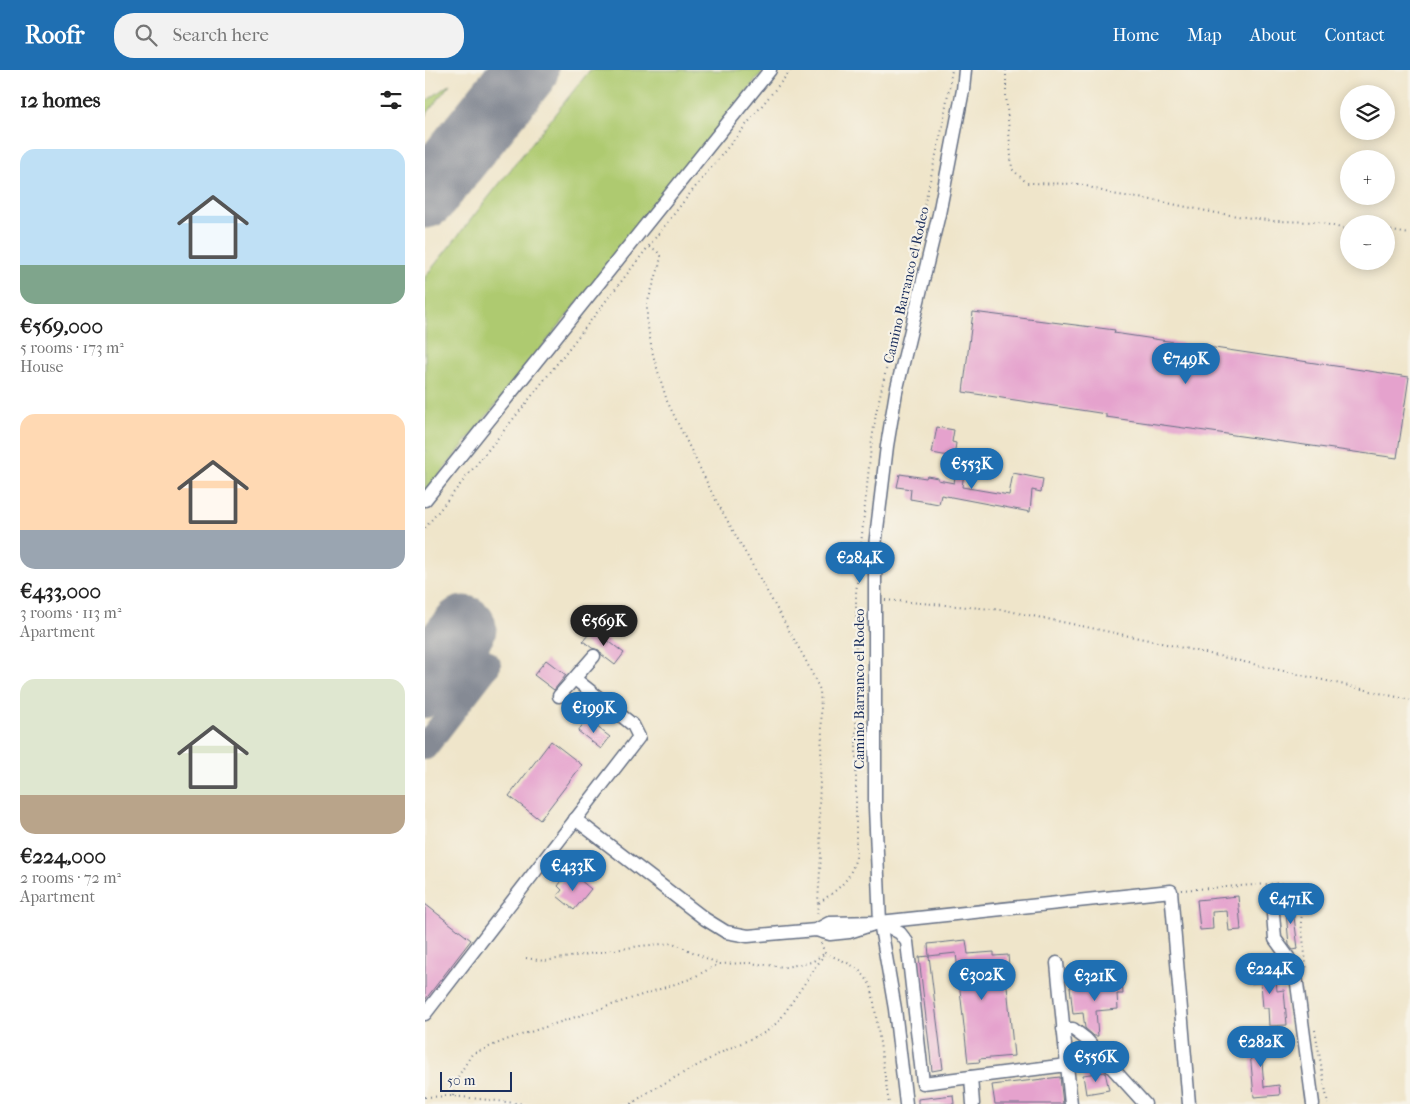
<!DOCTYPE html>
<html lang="en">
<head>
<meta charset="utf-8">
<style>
	:root { --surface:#fff; --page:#f2f2f2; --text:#222; --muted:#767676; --accent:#1f6fb2 }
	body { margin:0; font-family:"IM FELL French Canon",serif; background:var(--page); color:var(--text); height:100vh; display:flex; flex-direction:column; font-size:19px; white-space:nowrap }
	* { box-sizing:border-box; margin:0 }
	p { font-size:16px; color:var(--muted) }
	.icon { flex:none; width:28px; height:28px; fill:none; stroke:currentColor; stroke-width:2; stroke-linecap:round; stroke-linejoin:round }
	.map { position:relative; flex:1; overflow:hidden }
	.details { display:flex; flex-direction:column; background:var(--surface); width:425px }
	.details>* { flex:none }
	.tools { position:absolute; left:915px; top:15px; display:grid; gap:10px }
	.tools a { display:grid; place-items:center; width:55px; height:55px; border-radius:50%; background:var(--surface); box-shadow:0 2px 12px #0003; font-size:25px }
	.scale { position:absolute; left:15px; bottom:12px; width:72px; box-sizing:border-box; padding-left:5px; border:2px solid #1b2f5e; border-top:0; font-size:14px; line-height:18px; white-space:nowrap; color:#1b2f5e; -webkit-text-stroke:4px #f7f3e8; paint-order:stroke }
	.price { position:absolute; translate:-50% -42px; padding:0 11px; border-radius:18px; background:var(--accent); color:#fff; font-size:16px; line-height:32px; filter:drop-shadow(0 1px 2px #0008) }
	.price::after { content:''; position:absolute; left:50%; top:30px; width:15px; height:11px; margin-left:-8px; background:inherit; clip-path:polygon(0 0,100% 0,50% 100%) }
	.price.selected { background:#222; color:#fff }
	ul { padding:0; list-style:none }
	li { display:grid; align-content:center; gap:10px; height:265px; padding:0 20px }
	li span { display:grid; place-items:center; height:155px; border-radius:15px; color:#555 }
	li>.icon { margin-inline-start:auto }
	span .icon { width:90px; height:90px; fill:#fffc; stroke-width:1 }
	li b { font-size:21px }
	h2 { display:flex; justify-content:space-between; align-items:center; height:60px; padding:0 20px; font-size:21px }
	header { display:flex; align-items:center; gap:30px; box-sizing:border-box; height:70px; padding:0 25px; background:var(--accent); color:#fff }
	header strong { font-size:24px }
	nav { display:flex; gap:28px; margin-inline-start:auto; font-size:18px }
	.search { width:350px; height:45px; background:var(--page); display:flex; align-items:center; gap:12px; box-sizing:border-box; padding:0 18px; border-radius:20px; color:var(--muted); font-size:19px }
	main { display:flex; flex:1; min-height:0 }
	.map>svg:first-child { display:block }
	.green { fill:#aeca70; stroke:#647c67 }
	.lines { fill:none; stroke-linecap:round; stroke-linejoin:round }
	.taxiway { stroke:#858a94; stroke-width:26 }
	.runway { stroke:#858a94; stroke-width:65 }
	.building { fill:#e5a2cd }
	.minor-casing { stroke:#656f84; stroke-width:15 }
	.path { stroke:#656f84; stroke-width:2; stroke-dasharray:1 4; stroke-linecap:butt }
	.minor { stroke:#fff; stroke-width:12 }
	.labels { text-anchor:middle; stroke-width:4.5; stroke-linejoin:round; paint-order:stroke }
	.street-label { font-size:14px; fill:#1b2f5e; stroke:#f7f3e8 }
</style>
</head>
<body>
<header>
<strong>Roofr</strong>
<div class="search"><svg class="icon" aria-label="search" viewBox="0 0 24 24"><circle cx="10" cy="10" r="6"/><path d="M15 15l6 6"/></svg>Search here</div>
<nav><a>Home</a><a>Map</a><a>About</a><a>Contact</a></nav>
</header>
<main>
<section class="details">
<h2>12 homes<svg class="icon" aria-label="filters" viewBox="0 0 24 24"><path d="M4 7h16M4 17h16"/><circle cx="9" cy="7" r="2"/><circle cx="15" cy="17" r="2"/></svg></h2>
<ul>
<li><span style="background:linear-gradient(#bfe0f5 75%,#7fa58c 0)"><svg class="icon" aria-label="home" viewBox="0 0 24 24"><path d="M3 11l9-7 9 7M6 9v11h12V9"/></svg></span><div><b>€569,000</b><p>5 rooms · 173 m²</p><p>House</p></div></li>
<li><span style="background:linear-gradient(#ffd9b3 75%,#9aa5b1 0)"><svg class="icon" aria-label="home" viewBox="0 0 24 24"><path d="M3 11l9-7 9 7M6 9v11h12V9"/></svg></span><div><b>€433,000</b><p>3 rooms · 113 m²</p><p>Apartment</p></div></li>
<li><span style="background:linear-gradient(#dfe7d0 75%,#b9a48a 0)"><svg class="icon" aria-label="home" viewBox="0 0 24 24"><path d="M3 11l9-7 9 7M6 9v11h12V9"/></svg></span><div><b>€224,000</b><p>2 rooms · 72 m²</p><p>Apartment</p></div></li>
</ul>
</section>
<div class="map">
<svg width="985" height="1034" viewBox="0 0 985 1034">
	<rect width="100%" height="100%" fill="#f7f3e8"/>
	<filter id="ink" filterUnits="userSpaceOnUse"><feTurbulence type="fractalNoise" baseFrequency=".02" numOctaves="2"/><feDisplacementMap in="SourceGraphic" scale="10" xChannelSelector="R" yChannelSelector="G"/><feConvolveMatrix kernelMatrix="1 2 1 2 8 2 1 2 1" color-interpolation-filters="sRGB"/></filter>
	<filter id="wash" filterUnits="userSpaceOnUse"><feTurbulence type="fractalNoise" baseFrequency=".0096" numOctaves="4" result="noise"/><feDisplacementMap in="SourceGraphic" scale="20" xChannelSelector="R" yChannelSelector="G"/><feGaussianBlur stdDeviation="1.12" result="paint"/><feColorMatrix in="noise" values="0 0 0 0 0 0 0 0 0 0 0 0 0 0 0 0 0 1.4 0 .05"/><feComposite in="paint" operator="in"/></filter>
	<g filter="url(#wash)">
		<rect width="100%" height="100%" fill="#efe5ca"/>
		<g class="green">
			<path d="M165,0h174l-339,423v-216z"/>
			<path d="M25,14l-25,32v-14z"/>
		</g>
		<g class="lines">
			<g class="taxiway">
				<path d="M0,635l50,-65"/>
				<path d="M0,677l63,-82 -20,-16"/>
			</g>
			<g class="runway">
				<path d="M0,126l101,-126"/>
				<path d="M0,609l39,-51"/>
			</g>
		</g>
		<g id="blocks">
			<g class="building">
				<path d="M548,242l142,18 -1,3 295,44 -12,81 -291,-41v-3l-143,-22z"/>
				<path d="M512,357l17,3 -2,12 4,1 -2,14 -22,-4z"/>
				<path d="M532,394l8,2 -3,21 47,8 4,-22 30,6 -2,13 -9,-2 -2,22 -89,-17 -2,9 -29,-5 1,-10 -14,-2 3,-13 26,4 1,-2 11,2v2l16,3z"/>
				<path d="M168,559l31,24 -9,12 -13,-10 -3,-5 -7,-2 -9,-7z"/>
				<path d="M121,590l20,15 -12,15 -20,-15z"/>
				<path d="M162,649l23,18 -9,12 -23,-18z"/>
				<path d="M126,671l31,24 -42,55 -31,-24z"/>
				<path d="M149,805l17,14 -17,21 -17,-14 5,-6 -4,-4 6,-8 5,3z"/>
				<path d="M813,826l3,34 -12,1 -2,-20 -15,1 1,17 -13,1 -3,-30z"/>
				<path d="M867,830l6,49 -5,1 -4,-5 -4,-44z"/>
				<path d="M0,834l46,36 -46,60z"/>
				<path d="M541,870l2,14 26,-2v4l14,-1 1,11h-4l9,90 -35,3 1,3 -12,1 -12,-110 -27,3 -1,-12z"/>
				<path d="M504,886l14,113 -11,2 -13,-114z"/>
				<path d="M850,898l2,23 7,-1 3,35 -18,1 -1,-18h-5l-2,-25 -13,1 -1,-14z"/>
				<path d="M697,911l1,13h-6l1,15 -22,2 2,25h-4l-9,-8 -2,-15 -10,1 -3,-27z"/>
				<path d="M849,968l1,10 -14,1 3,38 15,-2 1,10 -26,2 -5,-57z"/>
				<path d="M680,1002l4,18 -23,4 -3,-19z"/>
				<path d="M635,1007l3,27h-68l-3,-19z"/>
				<path d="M528,1025l1,9h-36v-5z"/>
			</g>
		</g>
	</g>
	<g filter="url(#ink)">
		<use href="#blocks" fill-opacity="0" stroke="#656f84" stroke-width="1"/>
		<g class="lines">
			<defs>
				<g id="minor">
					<path d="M0,430l345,-430"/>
					<path d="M134,626l35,-40"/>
					<path d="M150,749l130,100 21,13 22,4 68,-6 14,4 19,-2 31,-10 20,11 7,9 16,141 144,-18 4,39"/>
					<path d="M847,830l3,39 13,18 8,19 17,128"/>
					<path d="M391,860l13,-7 51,-1 291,-31 18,213"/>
					<path d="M632,893l10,102"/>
					<path d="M0,944l214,-277 -6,-12 -58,-46"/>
					<path d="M638,959h10l13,10 59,65"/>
					<path d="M546,1007l2,27"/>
					<path d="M481,1034l-11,-95 -15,-87 -5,-115v-261l12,-100 9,-54 43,-178 24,-124 2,-20"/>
				</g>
			</defs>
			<use href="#minor" class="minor-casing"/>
			<g class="path">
				<path d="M581,0v25l6,74 15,14 53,1 32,10 46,7 58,12 58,8 44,1 31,8"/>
				<path d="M961,160l24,4"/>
				<path d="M224,177l7,3 5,6 -2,11 -12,37v18l6,33 14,46 46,94 92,164 15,31 2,40 -3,77 2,48 -4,62"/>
				<path d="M0,458l102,-126 161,-206 103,-126"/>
				<path d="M460,530l119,10 140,29 266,61"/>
				<path d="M756,820l103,-7 19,19 -2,20 6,49"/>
				<path d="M394,833c21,-16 30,-20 37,-46v-264l15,-146 5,-34 66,-284 10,-59"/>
				<path d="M396,873l4,10c22,10 37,13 47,36l17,115"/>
				<path d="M101,888l18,3 96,-15 33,-3 46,21 30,-1 36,4 27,-5 13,-9"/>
				<path d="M890,960l13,74"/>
				<path d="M28,1026l3,-16 16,-26 34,-14 184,-61 29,-15"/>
				<path d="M0,1027l28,-1 71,8"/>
				<path d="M206,1034l19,-13 78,-42 38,-17 13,-11 45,-66"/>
			</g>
			<use href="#minor" class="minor"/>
		</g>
	</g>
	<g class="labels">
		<g class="street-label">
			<text transform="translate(481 215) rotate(-77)" y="5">Camino Barranco el Rodeo</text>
			<text transform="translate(434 619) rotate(-90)" y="5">Camino Barranco el Rodeo</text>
		</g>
	</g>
</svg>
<div class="tools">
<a><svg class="icon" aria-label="layers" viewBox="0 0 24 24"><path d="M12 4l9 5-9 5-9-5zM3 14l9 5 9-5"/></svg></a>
<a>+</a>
<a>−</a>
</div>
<div class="scale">50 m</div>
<b class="price" style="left:761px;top:315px">€749K</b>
<b class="price" style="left:547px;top:420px">€553K</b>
<b class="price" style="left:435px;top:514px">€284K</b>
<b class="price selected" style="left:179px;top:577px">€569K</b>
<b class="price" style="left:169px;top:664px">€199K</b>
<b class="price" style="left:148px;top:822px">€433K</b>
<b class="price" style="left:866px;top:855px">€471K</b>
<b class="price" style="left:845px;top:925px">€224K</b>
<b class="price" style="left:557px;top:931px">€302K</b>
<b class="price" style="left:670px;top:932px">€321K</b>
<b class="price" style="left:836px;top:998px">€282K</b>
<b class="price" style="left:671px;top:1013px">€556K</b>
</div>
</main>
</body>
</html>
